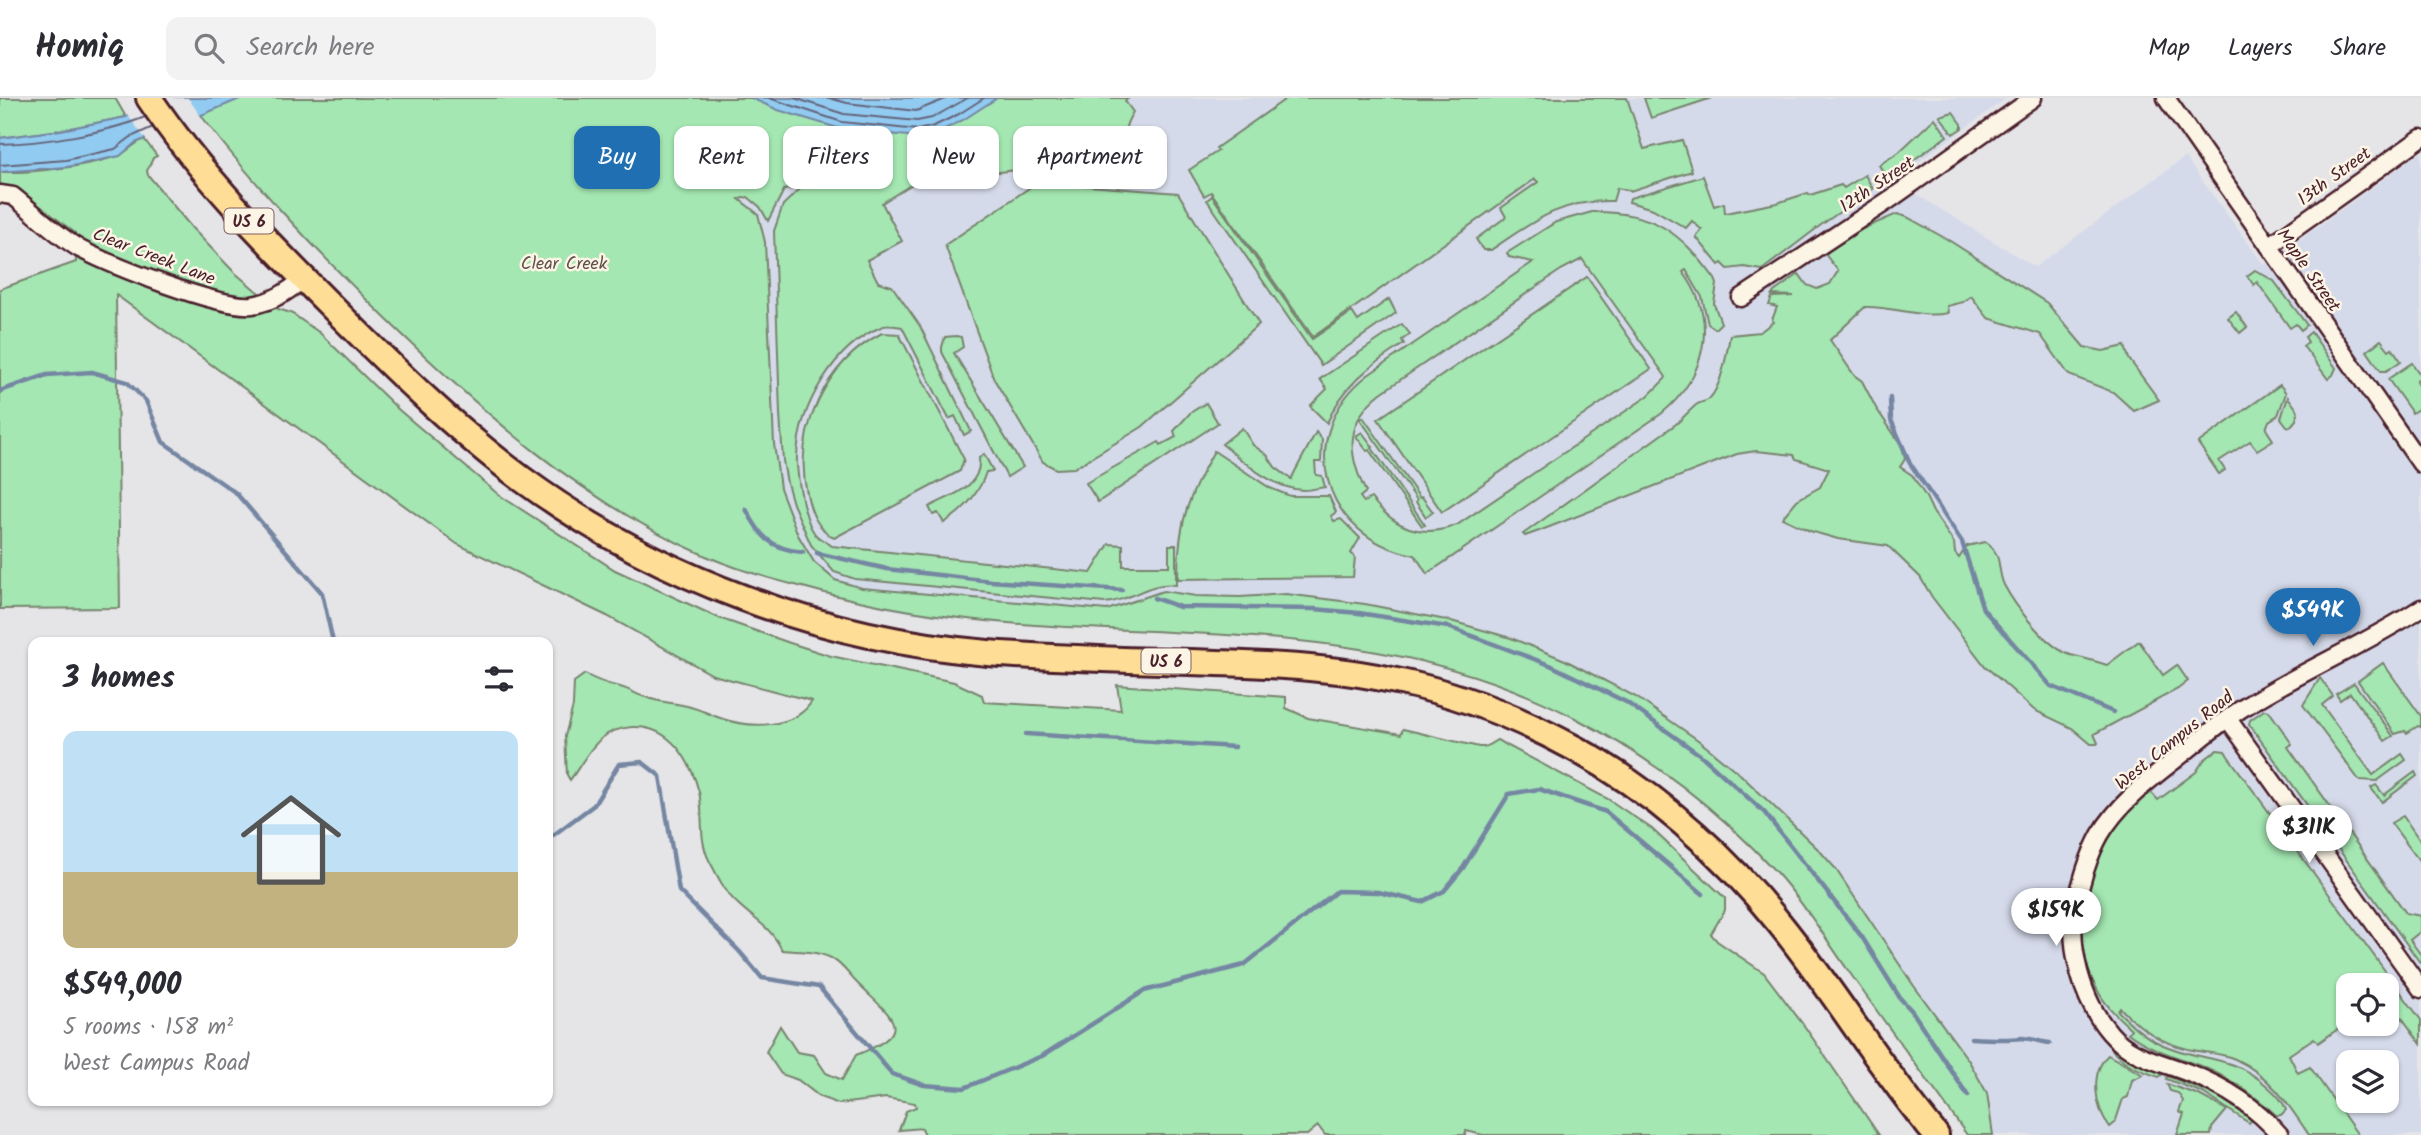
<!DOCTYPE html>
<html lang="en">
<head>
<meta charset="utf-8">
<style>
	:root { --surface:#fff; --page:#f2f2f3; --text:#2b2b33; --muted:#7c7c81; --line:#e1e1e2; --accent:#1f6fb2 }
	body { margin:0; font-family:Kalam,sans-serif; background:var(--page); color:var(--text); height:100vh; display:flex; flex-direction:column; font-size:26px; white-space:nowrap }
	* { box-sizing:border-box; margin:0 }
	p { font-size:23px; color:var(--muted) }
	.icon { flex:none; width:38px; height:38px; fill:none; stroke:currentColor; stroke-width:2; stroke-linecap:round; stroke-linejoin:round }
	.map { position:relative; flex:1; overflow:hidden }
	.drawer { position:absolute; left:28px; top:539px; width:525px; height:469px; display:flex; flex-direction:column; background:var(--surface); border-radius:14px; box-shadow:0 2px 5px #0004 }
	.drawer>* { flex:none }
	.guide { position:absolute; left:574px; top:28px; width:665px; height:63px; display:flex; gap:14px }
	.fabs { position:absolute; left:2336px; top:875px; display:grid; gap:14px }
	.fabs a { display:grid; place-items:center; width:63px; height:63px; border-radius:14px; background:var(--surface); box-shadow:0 2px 5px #0004; font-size:35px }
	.price { position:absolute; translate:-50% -60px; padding:0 16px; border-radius:24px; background:#fff; color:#222; font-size:23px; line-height:46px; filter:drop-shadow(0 2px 4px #0008) }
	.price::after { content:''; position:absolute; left:50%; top:42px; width:21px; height:16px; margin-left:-10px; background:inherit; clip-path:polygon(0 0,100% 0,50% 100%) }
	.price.active { background:var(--accent); color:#fff }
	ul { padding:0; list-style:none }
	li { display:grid; align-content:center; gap:14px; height:371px; padding:0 35px }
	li+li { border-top:2px solid var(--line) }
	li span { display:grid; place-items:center; height:217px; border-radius:14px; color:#555 }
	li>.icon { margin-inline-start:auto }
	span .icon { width:126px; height:126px; fill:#fffc; stroke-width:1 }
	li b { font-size:30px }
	h2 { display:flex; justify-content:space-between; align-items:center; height:84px; padding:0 35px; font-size:30px }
	.pill { padding:0 24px; border-radius:14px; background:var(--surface); box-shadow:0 2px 5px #0004; font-size:24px; line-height:63px }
	.pill.active { background:var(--accent); color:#fff }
	header { display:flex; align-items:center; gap:42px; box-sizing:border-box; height:98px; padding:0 35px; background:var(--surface); border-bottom:2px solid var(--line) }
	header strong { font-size:33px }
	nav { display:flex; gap:38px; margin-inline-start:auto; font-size:24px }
	.search { width:490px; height:63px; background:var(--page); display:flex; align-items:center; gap:18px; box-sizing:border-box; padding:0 24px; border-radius:14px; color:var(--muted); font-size:26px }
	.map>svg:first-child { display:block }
	.built { fill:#d5daea; fill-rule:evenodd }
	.green { fill:#a4e7b2; stroke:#77836e; stroke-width:2; fill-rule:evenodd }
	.water { fill:#91cbf1; stroke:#7586a2; stroke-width:2 }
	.pier { fill:#e5e5e8 }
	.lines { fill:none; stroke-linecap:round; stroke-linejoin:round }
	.shore { stroke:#66647a; stroke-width:2 }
	.stream { stroke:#7586a2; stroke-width:4.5 }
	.minor-casing { stroke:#4a1f2b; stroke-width:21 }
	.highway-casing { stroke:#4a1f2b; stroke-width:30 }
	.minor { stroke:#fcf5e5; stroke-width:16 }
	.highway { stroke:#fedd96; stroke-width:24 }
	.labels { text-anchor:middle; stroke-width:5; stroke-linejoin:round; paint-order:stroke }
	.shield { fill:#fcf5e5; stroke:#7f5f63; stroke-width:2 }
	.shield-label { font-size:16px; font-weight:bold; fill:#4a1f2b }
	.street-label { font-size:18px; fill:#4a1f2b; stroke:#fcf5e5 }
	.park-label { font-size:18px; fill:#60514d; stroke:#fcf5e5 }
</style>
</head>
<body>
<header>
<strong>Homiq</strong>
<div class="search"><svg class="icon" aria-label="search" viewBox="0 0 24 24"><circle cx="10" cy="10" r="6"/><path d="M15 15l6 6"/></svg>Search here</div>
<nav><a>Map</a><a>Layers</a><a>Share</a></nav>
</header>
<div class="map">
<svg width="2421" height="1037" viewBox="0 0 2421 1037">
	<rect width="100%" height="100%" fill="#e5e5e8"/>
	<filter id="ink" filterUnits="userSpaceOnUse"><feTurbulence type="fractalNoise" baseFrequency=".0143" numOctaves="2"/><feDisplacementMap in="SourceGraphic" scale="14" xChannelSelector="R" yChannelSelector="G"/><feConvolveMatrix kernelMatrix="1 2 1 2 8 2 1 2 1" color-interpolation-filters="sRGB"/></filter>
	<g filter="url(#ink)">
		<path class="built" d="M1070,0h937l-114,82 142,87 150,-110 79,108 157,-113v983h-454l-160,-224 -32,-39 -37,-38 -50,-44 -49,-34 -81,-47 -85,-34 -48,-15 -68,-13 -119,-13 -203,-9 -90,-7 -56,-9 -137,-35 -24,-373 45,-10zM2348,887h39v39h-39zM2348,964h39v39h-39z"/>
		<g class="green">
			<path d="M0,0h115l11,19 -65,13 -61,8z"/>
			<path d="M188,0h941l-4,3 8,11c-9,14 -12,27 -2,42l-88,13 -126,14 -35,22 20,38 -35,19 11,22 14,4 28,40 51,105 -7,4 -9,-19 -6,3 -47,-92c-7,-1 -15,-3 -21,0 -47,19 -82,80 -84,129 -1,16 3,32 6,48 3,10 5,21 12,30 4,5 12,8 17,12l259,27 18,-29 14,1v21h46v-21h7v40c-27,-4 -47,17 -72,18l-249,-24 -21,-7 -23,-27 -18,-41 -6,-21 -4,-22 -3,-47 -6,-183 9,-26 19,-18 -18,3 -16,31 -8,-14 -12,-10 -9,2 19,15 7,28 9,202 6,44 18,47 16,27 21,18 27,8 245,22 56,-19 33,5 44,1 46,-3 79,10 86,17 60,17 54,22 71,37 62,43 43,35 79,76 15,17 79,118 55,75 18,32 6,42h-26c-38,-53 -77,-105 -115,-159 -25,-35 -48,-73 -77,-105 -56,-61 -125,-114 -198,-152 -174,-92 -353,-81 -542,-94 -81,-5 -158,-17 -236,-39 -32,-8 -63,-17 -93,-30 -125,-54 -226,-146 -322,-239 -70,-69 -138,-140 -196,-219z"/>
			<path d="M1287,0h340l17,51 38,-9 10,31 -62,20 -13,-3 -4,13c-52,-2 -81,21 -122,49h-8l-7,-11 30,-22 -5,-9 37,-26 -3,-3 -222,158 -102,-145 -7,4 -15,-26 29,-19 -2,-3z"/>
			<path d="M1644,0h68l-61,20z"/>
			<path d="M1953,14l9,12v4l-9,6 -13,-18z"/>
			<path d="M1935,20l12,18 -60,43 -8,-14 20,-13z"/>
			<path d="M144,41l13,17 -4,2 -6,13 1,4 44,53 42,44 44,37 13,4 29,20 79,77 100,85 116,75 104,48 71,25 41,13 123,26 28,13 2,7 137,8 -4,-25 169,12v11l22,10 93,16 2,-5 76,18h6l12,-7 111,59 44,30 73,69v12l-14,24 6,7 47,32 41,54 74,108h-396l-17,-4 -1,4h-140l-7,-9 -11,9h-382l-3,-7 -23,2 7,-19 10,-4 -1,-4 -29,-5 -47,6 -19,-7 -22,-17 -17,-6 -15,-22 14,-26 17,26 17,3 12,18 16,7 14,-25c62,-24 36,-37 3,-70 -10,-9 -16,-21 -28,-27 -14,-7 -33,-7 -49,-8 -13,-25 -25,-28 -44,-46 -13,-11 -21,-29 -29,-44 -11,-22 -5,-46 -10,-68 -9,-33 -29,-67 -67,-65 -11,1 -22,4 -30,11 -13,10 -22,29 -32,42l-3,-5 -2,-39 8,-30 1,-24 11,-8c12,7 22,10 35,13 9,2 17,8 25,10 13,5 29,6 42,9 13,3 24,9 36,13 27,9 72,10 89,-18l-99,-26 -106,-59 -150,-72 -341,-249 4,313 -120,1v-320l76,-27 -1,-29 -57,-44 -18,-2v-15c34,1 84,-5 117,-16 10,-3 17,-13 27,-17z"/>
			<path d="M1865,77l8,14 -52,36 -59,45 -18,-3 -16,2 -6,-6 -3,2 -23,-28 6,-7 -10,-9 -6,7 -33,-19 -24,-7 1,-4 73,-22 11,30 10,-3 1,10 52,-10 31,-10 2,2 31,-10 3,3z"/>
			<path d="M1038,84l140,11 81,131 -117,103 -68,41 -18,1 -13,-7 -49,-83 -49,-134z"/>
			<path d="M1212,98l100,143 40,-27 6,9 31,-22 7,14 -75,52 -114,-165z"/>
			<path d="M1592,114c62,-1 88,20 123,67l2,5 -3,20 7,19 -6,6 -7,-5 -6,-27 -16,-27 -3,2c37,49 22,106 -22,142l-234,160 -12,-19c-94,-16 -122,-122 -47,-180l165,-113 -24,-5 -2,-4 49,-31zM1582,161l84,118 -1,2 -17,17 -191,129c-37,14 -62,3 -86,-27l-7,4 -4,-5 6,-5c-19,-38 -21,-71 15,-99l180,-123z"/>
			<path d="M1897,116l10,3 43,24 97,62 37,44 19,4 22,-5 4,13 30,41 -25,11 -21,-19 -44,-17 -29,-41 -52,-16 -17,-22 -8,6 -16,4 1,7c-27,6 -55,-7 -83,-6l-35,33 24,35 8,6 14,27 26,38 3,13 -5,8 12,8 14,22 7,15 21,31 1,10 4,5 8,-12 18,-4c19,12 11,26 19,43 11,21 43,63 67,70 12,3 24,6 36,10l32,-24 24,34 14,-10 11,16 -10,8 -84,45 4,9 -1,1h-6l-19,-16 -38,-18 -49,-44 -53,-69 -12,-20 -32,-31 -50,-7 -28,-8 -28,-13 15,-18 23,-13 9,-18 -33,-10 -2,-4 -38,-4 -19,3 -198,77 -14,5 -2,-2 153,-110c7,-6 13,-13 20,-19 5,-4 10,-2 14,-7 12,-13 17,-46 20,-63l30,-3 13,-10 -1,-2 5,-13 -8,-2 3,-8 22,-1 -22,-1 2,-3 25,-18 8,11 10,4 13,-5 8,-13 -13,-17 35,-24z"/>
			<path d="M2255,172l19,11 33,44 -6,5 -5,-6 -6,4 -33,-46 -3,3 -7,-9z"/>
			<path d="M1587,179l64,92 -209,143 -64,-93z"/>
			<path d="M2236,214l11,15 -7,6 -12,-15z"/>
			<path d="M1402,226l8,10 -8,6 2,4c-33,20 -62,43 -77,79l-17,-17 17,-17 -7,-10z"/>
			<path d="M2311,234l25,36 -3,7 -5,4 -25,-33 5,-4 -3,-5z"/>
			<path d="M882,235l17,1 65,125 -4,12 -126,67c-17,-10 -23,-25 -27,-44 -14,-63 18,-131 75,-161z"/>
			<path d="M956,238l5,1 2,10 -9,6 69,114 -16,10 -65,-125v-5l3,-10z"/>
			<path d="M2381,242l8,10 3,-2 9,13 -15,10h-5l-14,-20z"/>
			<path d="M2412,265l9,13 -5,6 5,7v18l-9,6 -24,-34z"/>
			<path d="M2280,287l6,8 -8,22 -9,6 -3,8 7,11 -16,10 -7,-9 -31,20 6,9 -6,4 -21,-31z"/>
			<path d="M2288,299l10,14 -2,9 -6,7 -3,-1 -6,-8z"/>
			<path d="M1206,305l12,20 -120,79 -12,-19 73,-41 2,3 15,-8 -2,-6 16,-18z"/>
			<path d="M1363,319l57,81 2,-1 11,15 -7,5 -10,-15 1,-2 -57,-81z"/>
			<path d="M1242,330l11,17 14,10 8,12 16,12 25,-47 6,7 -1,23h-6l1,13 6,1 3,11c-7,1 -15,3 -22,3 -30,-1 -59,-28 -81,-46z"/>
			<path d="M1362,334l11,15 -1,1 53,77 -3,1 -53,-76 -2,1 -11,-15z"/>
			<path d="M1214,353l56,37 20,8h39l7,16 -5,4 3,5 7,-2 19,19 -9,15 4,4 -2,20 -175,2c0,-54 9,-81 36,-128z"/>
			<path d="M984,356l9,17 -7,1c-7,22 -23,39 -42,51l-6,-10 -5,2 -4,-8c22,-12 53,-19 50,-49z"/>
			<path d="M2383,565l38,53v11l-3,-1 -11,7 -2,-2 -10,3 -37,-53z"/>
			<path d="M2320,580l13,18 -11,9 51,70 29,-21 4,6 -29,21 -18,-1 -56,-75z"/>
			<path d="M2354,585l39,53 -8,5 -35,-48 -10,7 -4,-6z"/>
			<path d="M2264,612l5,1 23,33 -4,3 118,166 15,3v15l-11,9 11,15v9l-172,-240 1,-4z"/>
			<path d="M2217,652l8,1 3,5 193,264v24l-34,-47v-12h-39v37l-30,21 -4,-5 -25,17 9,18 12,-6 48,68h-49c-20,-30 -39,-60 -74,-76 -15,-7 -32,-6 -47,-10 -28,-6 -49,-22 -68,-41l-2,3c13,13 25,25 43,33 39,18 68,9 105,41 8,7 17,15 20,25l-5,5h-5c-23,-21 -49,-39 -78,-50 -25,-10 -49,-16 -70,-32l3,-4c-12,-11 -24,-22 -32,-36 -40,-68 -6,-157 52,-201l7,8 38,-28 8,-12z"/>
			<path d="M2415,674l2,4 -35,26 -11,-14 5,-3 8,10z"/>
			<path d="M2403,718l18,26v21l-30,-40z"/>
			<path d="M2112,951l51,25 -4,3c-14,-5 -40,-14 -47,-28z"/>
			<path d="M2108,957l35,20 -11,5 -4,17 -5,2 -8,24 -5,4c-16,-20 -20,-55 -2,-72z"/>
			<path d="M2167,978l49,19 36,25 -3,3 -46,-30 -37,-14z"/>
			<path d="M2167,986l32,11 28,15 -15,18 -1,7h-34l7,-21 -5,-2 4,-11 -5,-8 -8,-2z"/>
		</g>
		<g class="water">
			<path d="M175,0h67l-107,45 -15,13 -53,11 -67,5v-34l61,-8 65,-13z"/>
			<path d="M751,0h246l-34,22 -26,13 -19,4 -77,-8 -63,-19z"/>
		</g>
		<path class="pier" d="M165,0h23l14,20 -55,23 -21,-28z"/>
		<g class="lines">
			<g class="shore">
				<path d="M769,0l73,24 76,8 16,-4 25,-12 25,-16"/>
				<path d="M794,0l50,16 73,7 15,-3 36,-20"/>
				<path d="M829,0l18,5 69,8 32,-13"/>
				<path d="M0,46c43,-1 106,-11 145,-27"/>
				<path d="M0,67l66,-5 49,-11 16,-12 22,-10"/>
			</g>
			<g class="stream">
				<path d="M0,293l47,-16 45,-3 35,10 19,19 17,41 73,51 86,100 11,49"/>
				<path d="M1890,300l1,22 19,43 52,79 21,67 68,77 62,26"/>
				<path d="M746,411c14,27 24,40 57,43"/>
				<path d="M817,455l70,16 104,12 131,9"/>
				<path d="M1154,500l26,9 134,2 45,4 89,14 102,38 76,37 77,55 61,55 98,125 38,61 12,13 56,85"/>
				<path d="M1026,636l209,13"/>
				<path d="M548,741l46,-34 25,-41 23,-2 18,14 19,115 60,60 23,27 57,9 73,87 32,11 40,3 78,-32 102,-65 100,-26 93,-74 41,1 44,10 22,-11 19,-23 46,-74 30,-5 67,23 97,82"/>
				<path d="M1971,940c16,1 36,2 51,0 8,0 19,4 28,5"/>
			</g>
			<defs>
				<g id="minor">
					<path d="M2166,0l255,366"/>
					<path d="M0,96l13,2c19,15 46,41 67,53 33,17 138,59 172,56 21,-3 36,-14 52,-26"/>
					<path d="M2269,148l152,-108"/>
					<path d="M1741,200l151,-100 141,-100"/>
					<path d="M2228,621l193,270"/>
					<path d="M2280,1037c-24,-28 -57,-49 -91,-62 -27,-11 -59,-16 -79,-40 -28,-32 -43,-87 -34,-129 6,-24 12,-47 24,-69 18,-31 47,-53 75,-75 23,-18 46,-39 71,-54 57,-36 119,-61 175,-98"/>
				</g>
				<path id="highway" d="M149,0c51,76 115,141 179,205 62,62 124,124 194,176 135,99 300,160 466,174 76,6 152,7 229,10 62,2 124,5 184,19 61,13 118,36 173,66 81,44 149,105 206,176 55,68 100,144 156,211"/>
			</defs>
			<use href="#minor" class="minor-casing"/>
			<use href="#highway" class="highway-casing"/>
			<use href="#minor" class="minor"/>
			<use href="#highway" class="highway"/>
		</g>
	</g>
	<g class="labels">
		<g class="shield">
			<rect x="224.5" y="110.5" width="49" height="25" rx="5"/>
			<rect x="1141.5" y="550.5" width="49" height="25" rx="5"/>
		</g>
		<g class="shield-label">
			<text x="249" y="129">US 6</text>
			<text x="1166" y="569">US 6</text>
		</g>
		<g class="street-label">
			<text transform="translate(2334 78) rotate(-36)" y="6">13th Street</text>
			<text transform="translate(1877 86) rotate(-34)" y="6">12th Street</text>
			<text transform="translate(154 158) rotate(21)" y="6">Clear Creek Lane</text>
			<text transform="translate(2309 172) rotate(55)" y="6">Maple Street</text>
			<text transform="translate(2174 642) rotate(-39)" y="6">West Campus Road</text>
		</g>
		<g class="park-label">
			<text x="564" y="171">Clear Creek</text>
		</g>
	</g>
</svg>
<div class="fabs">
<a><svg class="icon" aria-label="locate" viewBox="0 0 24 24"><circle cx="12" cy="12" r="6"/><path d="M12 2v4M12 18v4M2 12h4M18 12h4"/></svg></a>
<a><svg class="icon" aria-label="layers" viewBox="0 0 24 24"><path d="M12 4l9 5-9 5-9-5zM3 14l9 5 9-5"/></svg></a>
</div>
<b class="price active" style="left:2313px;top:550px">$549K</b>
<b class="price" style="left:2309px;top:767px">$311K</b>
<b class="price" style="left:2056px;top:850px">$159K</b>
<div class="guide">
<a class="pill active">Buy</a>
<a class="pill">Rent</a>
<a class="pill">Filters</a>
<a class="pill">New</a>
<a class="pill">Apartment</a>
</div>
<section class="drawer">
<h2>3 homes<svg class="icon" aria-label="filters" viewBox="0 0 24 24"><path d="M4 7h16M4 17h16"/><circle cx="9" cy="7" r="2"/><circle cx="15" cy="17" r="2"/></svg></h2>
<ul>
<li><span style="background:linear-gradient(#bfe0f5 65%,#c2b280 0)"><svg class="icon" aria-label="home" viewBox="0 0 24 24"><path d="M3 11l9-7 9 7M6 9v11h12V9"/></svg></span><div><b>$549,000</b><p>5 rooms · 158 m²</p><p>West Campus Road</p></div></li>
</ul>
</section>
</div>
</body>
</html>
